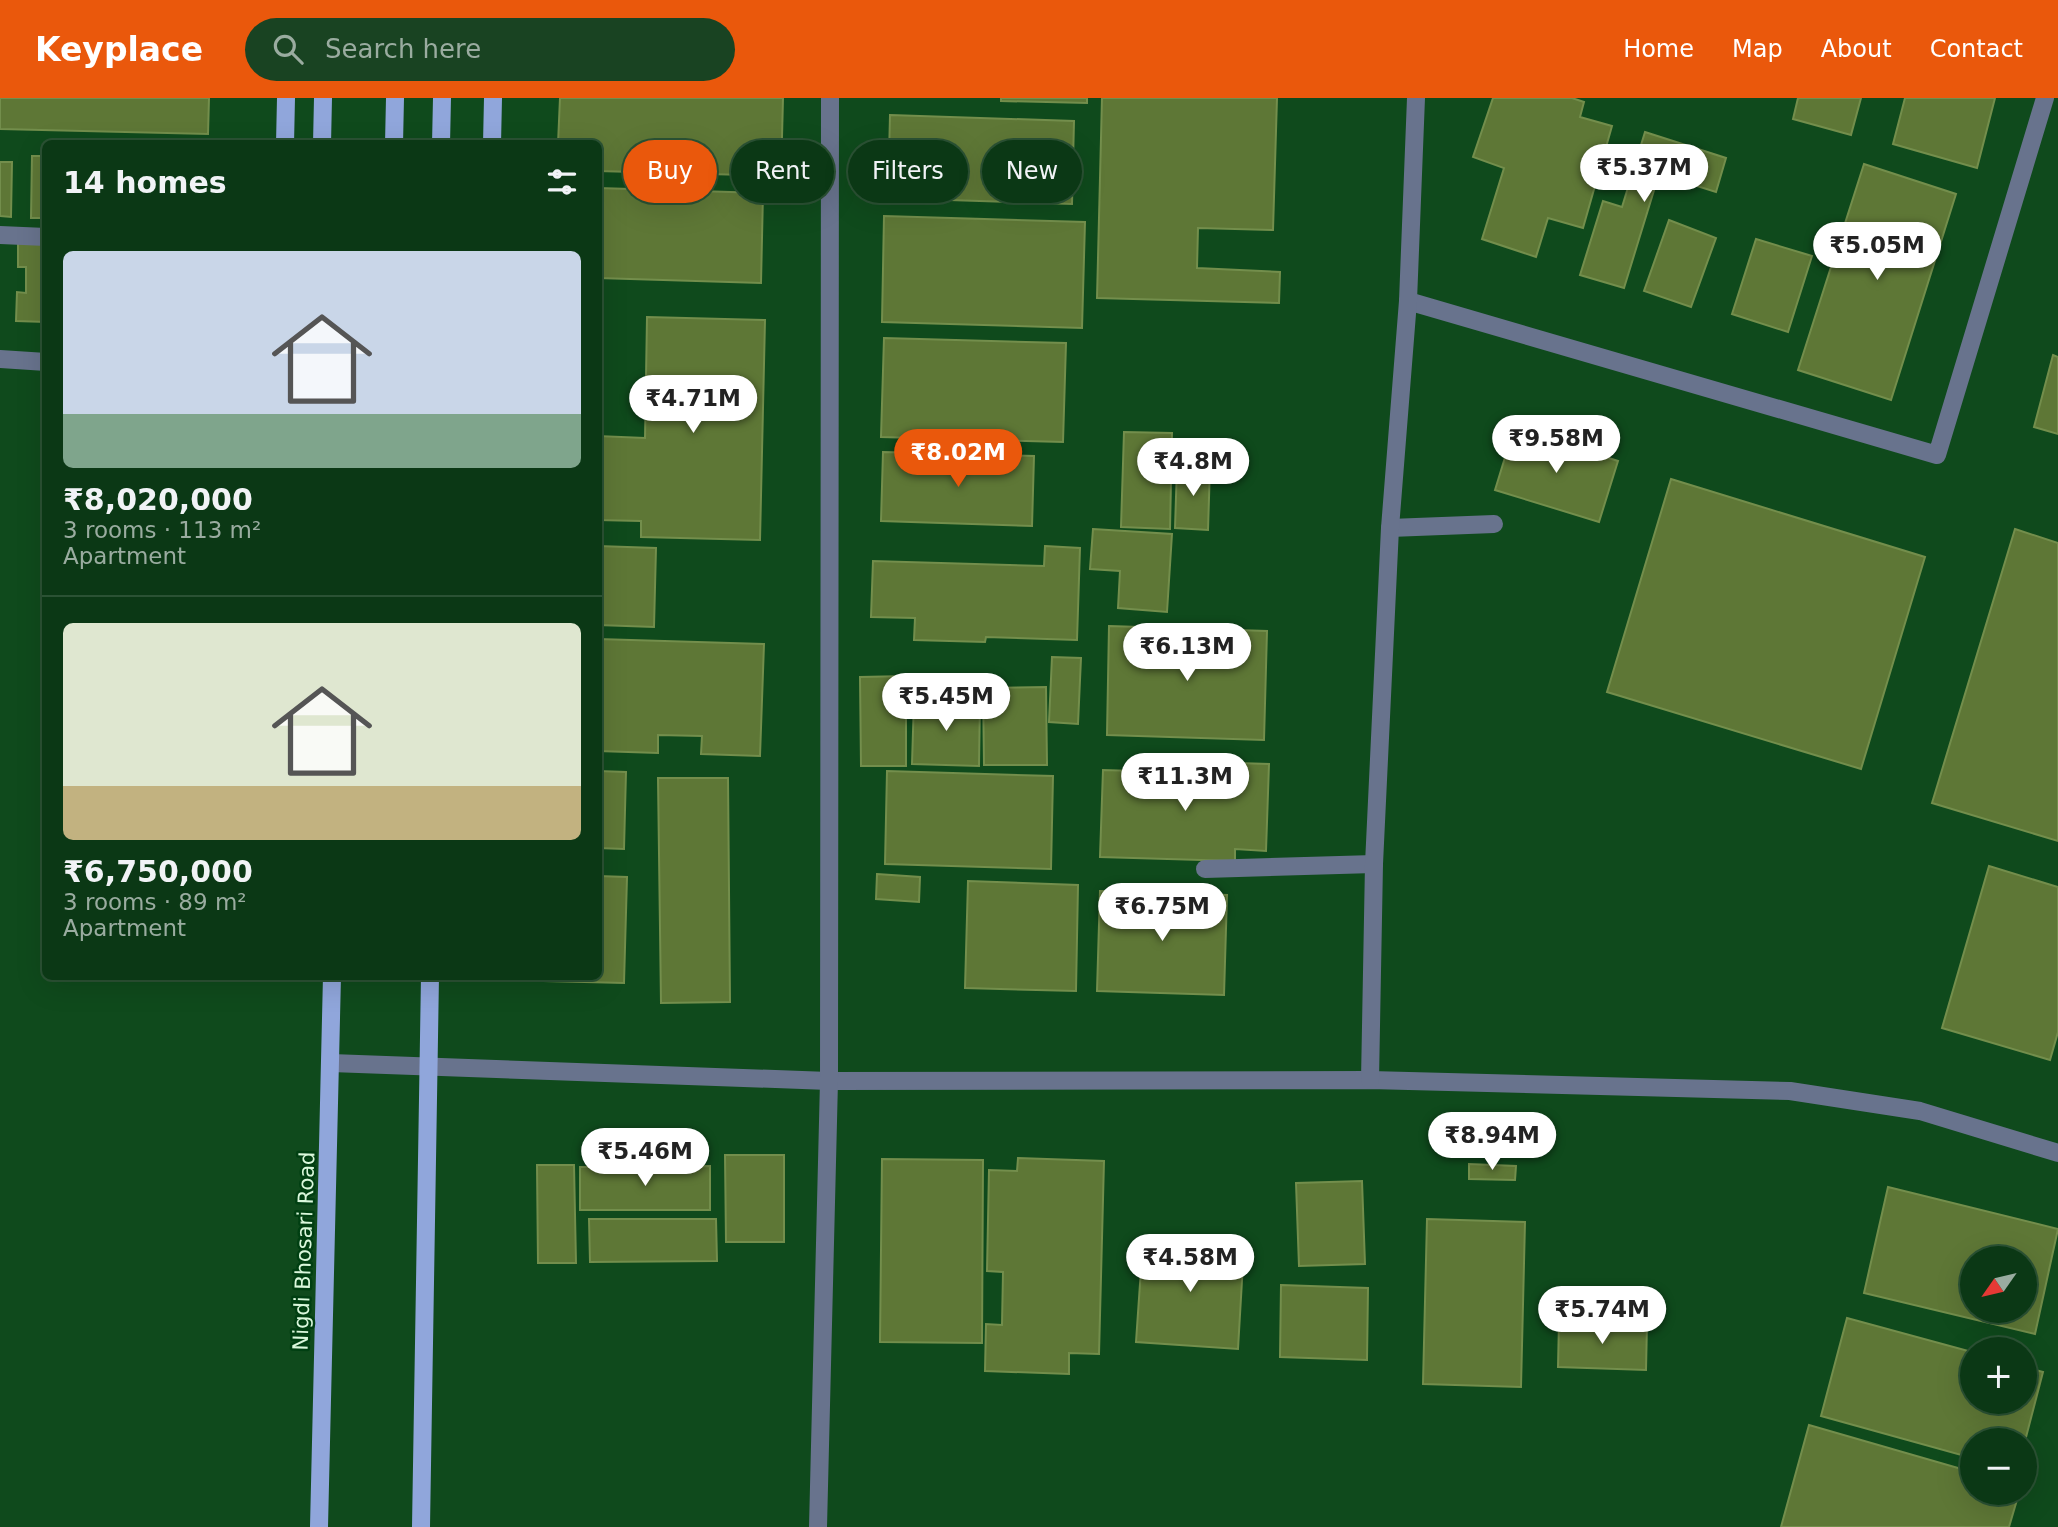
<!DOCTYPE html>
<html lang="en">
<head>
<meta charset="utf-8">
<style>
	:root { --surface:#0b3815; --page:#194322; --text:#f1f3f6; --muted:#9aaca0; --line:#2b5234; --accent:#ea580c }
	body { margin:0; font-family:"DejaVu Sans",sans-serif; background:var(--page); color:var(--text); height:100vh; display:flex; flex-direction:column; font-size:26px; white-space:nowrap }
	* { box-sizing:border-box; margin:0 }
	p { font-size:23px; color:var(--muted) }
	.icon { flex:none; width:38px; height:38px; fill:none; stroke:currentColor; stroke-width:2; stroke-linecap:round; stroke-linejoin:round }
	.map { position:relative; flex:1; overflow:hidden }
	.details { position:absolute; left:42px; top:42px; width:560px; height:840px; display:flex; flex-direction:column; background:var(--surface); border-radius:10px; box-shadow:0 7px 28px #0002,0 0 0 2px var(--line) }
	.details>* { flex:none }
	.top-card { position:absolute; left:623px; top:42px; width:665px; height:63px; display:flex; gap:14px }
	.needle { width:46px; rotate:236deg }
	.tools { position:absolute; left:1960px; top:1148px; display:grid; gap:14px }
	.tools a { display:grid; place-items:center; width:77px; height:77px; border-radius:50%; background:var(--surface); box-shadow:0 7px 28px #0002,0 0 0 2px var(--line); font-size:35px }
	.price { position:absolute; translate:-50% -60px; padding:0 16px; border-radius:24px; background:#fff; color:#222; font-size:23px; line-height:46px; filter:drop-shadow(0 2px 4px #0008) }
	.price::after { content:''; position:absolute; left:50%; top:42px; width:21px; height:16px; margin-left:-10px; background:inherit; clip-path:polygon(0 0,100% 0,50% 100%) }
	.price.selected { background:var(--accent); color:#fff }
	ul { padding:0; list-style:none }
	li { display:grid; align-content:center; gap:14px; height:371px; padding:0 21px }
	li+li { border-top:2px solid var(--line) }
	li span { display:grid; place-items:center; height:217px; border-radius:10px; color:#555 }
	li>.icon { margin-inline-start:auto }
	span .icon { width:126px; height:126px; fill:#fffc; stroke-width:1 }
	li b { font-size:30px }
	h2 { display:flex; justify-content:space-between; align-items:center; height:84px; padding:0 21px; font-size:30px }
	.pill { padding:0 24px; border-radius:32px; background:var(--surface); box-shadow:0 7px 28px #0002,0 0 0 2px var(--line); font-size:24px; line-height:63px }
	.pill.selected { background:var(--accent); color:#fff }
	header { display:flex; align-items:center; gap:42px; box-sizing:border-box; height:98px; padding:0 35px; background:var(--accent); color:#fff }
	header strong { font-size:33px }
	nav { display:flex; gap:38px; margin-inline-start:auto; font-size:24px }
	.search { width:490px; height:63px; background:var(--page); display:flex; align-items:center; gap:18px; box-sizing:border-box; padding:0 24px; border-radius:38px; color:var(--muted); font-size:26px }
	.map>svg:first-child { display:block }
	.building { fill:#5e7736; stroke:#738e4c; stroke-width:2; fill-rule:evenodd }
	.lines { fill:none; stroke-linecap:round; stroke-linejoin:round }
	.service { stroke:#68738d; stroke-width:18 }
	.minor { stroke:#68738d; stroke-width:18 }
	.tertiary { stroke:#68738d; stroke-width:18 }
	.primary { stroke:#90a6db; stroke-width:18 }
	.labels { text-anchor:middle; stroke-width:5; stroke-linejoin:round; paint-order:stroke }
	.street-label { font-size:21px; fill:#daf8dc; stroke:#003f12 }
</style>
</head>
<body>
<header>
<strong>Keyplace</strong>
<div class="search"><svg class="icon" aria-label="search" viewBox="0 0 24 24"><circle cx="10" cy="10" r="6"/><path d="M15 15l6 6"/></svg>Search here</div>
<nav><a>Home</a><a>Map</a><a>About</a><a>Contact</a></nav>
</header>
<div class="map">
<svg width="2058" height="1429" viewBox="0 0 2058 1429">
	<rect width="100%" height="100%" fill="#0f4a1c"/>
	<g class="building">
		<path d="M0,0h209l-1,36 -208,-5z"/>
		<path d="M560,0h223l-2,78 -183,-5v-27h-40z"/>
		<path d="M1001,0h86v5l-86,-2z"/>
		<path d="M1102,0h175l-4,132 -75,-2 -1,40 83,4 -1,31 -182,-5z"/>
		<path d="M1493,0h79l12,4 -4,15 32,9 -29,102 -35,-10 -12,39 -54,-18 22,-71 -31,-11z"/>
		<path d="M1798,0h63l-10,37 -58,-16z"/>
		<path d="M1905,0h90l-18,70 -84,-24z"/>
		<path d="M890,17l184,6 -2,83 -184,-6z"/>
		<path d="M1645,34l81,26 -10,34 -57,-18 -35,114 -44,-13 23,-74 19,6z"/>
		<path d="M32,58h14v62h-15z"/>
		<path d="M0,64h12l-1,55 -11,-1z"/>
		<path d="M1864,66l92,30 -65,206 -93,-30z"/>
		<path d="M598,90l165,5 -2,90 -163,-5z"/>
		<path d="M884,118l201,6 -3,106 -200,-6z"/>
		<path d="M1669,122l47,18 -25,69 -47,-16z"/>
		<path d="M1756,141l56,17 -24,76 -56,-18z"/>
		<path d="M18,142l28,1v81l-30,-1 1,-29 9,1v-26h-8z"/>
		<path d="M647,219l118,3 -5,220 -119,-3v-16l-43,-1v-84l47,2z"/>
		<path d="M884,240l182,5 -3,99 -182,-5z"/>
		<path d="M2053,257l5,2v77l-24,-7z"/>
		<path d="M1514,330l104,33 -19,61 -104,-32z"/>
		<path d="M1124,334l48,1 -2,96 -49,-2z"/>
		<path d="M883,354l151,4 -2,70 -151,-5z"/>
		<path d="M1177,368h33l-2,64 -33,-2z"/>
		<path d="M1671,381l254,78 -64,212 -254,-77z"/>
		<path d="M1093,431l79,5 -5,78 -49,-4 2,-37 -30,-2z"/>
		<path d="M2015,431l43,14v298l-126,-38z"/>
		<path d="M598,448l58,2 -2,79 -56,-2z"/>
		<path d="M1045,448l35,2 -3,92 -91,-3 -1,5 -71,-2 1,-22 -44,-1 2,-56 171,5z"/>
		<path d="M1109,528l158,5 -3,109 -157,-5z"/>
		<path d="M598,541l166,5 -4,112 -59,-2 1,-18 -44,-1v18l-60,-2z"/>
		<path d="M1052,559l29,1 -3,66 -29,-2z"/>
		<path d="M906,578v90h-45l-1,-89z"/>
		<path d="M1046,589l1,78h-63l-1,-77z"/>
		<path d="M914,601l66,2 -1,65 -67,-2z"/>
		<path d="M1205,664l64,2 -3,87 -31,-2v12l-135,-4 3,-87 101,3z"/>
		<path d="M598,673l28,1 -2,77 -26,-1z"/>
		<path d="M887,673l166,5 -2,93 -166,-5z"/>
		<path d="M658,680h70l2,224 -69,1z"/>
		<path d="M1989,768l69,21v145l-8,28 -108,-32z"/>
		<path d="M877,776l43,3 -1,25 -43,-3z"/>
		<path d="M598,778l29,1 -3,106 -80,-2v-5h54z"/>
		<path d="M968,783l110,4 -2,106 -111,-3z"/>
		<path d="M1100,793l127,4 -3,100 -127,-4z"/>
		<path d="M725,1057h59v87h-58z"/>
		<path d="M1018,1060l86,3 -5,193 -30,-1v21l-84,-3 1,-47 16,1 1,-53 -16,-1 2,-101 28,1z"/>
		<path d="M882,1061l101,1 -1,183 -102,-1z"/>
		<path d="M1469,1066l47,2 -1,14 -46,-1z"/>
		<path d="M537,1067h37l2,98h-38z"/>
		<path d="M710,1068v44h-130v-43z"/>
		<path d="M1362,1083l3,83 -66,2 -3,-83z"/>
		<path d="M1888,1089l170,42 -23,105 -171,-41zM1972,1160h53v53h-53z"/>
		<path d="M589,1121h127l1,42 -127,1z"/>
		<path d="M1427,1121l98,3 -4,165 -98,-3z"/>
		<path d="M1143,1142l101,6 -6,103 -102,-7z"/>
		<path d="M1281,1187l87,3 -1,72 -87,-3z"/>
		<path d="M1847,1220l125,34v50h53v-35l18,5 -18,69 -53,-1v18l-151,-42z"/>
		<path d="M1559,1223l88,3 -1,46 -88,-3z"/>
		<path d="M1809,1327l163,47v21h47l-10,34h-228z"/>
	</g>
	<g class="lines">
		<g class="service">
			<path d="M1408,203l529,154 108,-357"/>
			<path d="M1390,430l104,-4"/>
			<path d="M1205,771l169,-5"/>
			<path d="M331,965l498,18 541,-1 420,11 130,20 138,42"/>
			<path d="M1370,982l4,-216 16,-336 18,-227 8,-203"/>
			<path d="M818,1429l11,-446 1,-983"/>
		</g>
		<path class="minor" d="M0,137l46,2"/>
		<path class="tertiary" d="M0,261l46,3"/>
		<g class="primary">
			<path d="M285,46l1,-46"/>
			<path d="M322,46l1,-46"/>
			<path d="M394,46l1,-46"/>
			<path d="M441,46l1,-46"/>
			<path d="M492,46l1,-46"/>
			<path d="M319,1429l13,-551"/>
			<path d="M421,1429l9,-551"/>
		</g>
	</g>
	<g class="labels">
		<g class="street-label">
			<text transform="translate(304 1153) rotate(-88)" y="7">Nigdi Bhosari Road</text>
		</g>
	</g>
</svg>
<div class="tools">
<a><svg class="needle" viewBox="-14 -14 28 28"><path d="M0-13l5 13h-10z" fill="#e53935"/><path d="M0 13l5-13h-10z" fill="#9aaca0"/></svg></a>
<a>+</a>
<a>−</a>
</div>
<b class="price" style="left:1644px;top:106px">₹5.37M</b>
<b class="price" style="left:1877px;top:184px">₹5.05M</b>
<b class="price" style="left:693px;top:337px">₹4.71M</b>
<b class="price" style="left:1556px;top:377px">₹9.58M</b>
<b class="price selected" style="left:958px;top:391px">₹8.02M</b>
<b class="price" style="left:1193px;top:400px">₹4.8M</b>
<b class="price" style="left:1187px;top:585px">₹6.13M</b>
<b class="price" style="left:946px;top:635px">₹5.45M</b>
<b class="price" style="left:1185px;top:715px">₹11.3M</b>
<b class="price" style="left:1162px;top:845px">₹6.75M</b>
<b class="price" style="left:1492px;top:1074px">₹8.94M</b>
<b class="price" style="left:645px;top:1090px">₹5.46M</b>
<b class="price" style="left:1190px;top:1196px">₹4.58M</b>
<b class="price" style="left:1602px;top:1248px">₹5.74M</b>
<div class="top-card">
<a class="pill selected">Buy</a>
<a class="pill">Rent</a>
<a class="pill">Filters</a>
<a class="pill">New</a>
</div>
<section class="details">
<h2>14 homes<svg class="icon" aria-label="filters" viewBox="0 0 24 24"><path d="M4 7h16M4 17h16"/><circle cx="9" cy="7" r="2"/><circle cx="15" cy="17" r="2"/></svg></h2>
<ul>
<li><span style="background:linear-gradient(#c9d6e8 75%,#7fa58c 0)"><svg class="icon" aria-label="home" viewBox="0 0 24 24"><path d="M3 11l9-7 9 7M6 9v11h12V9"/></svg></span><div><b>₹8,020,000</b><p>3 rooms · 113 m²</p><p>Apartment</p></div></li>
<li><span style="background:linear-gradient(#dfe7d0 75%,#c2b280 0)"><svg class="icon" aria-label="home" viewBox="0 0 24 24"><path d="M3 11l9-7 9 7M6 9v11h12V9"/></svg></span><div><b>₹6,750,000</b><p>3 rooms · 89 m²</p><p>Apartment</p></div></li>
</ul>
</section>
</div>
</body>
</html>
